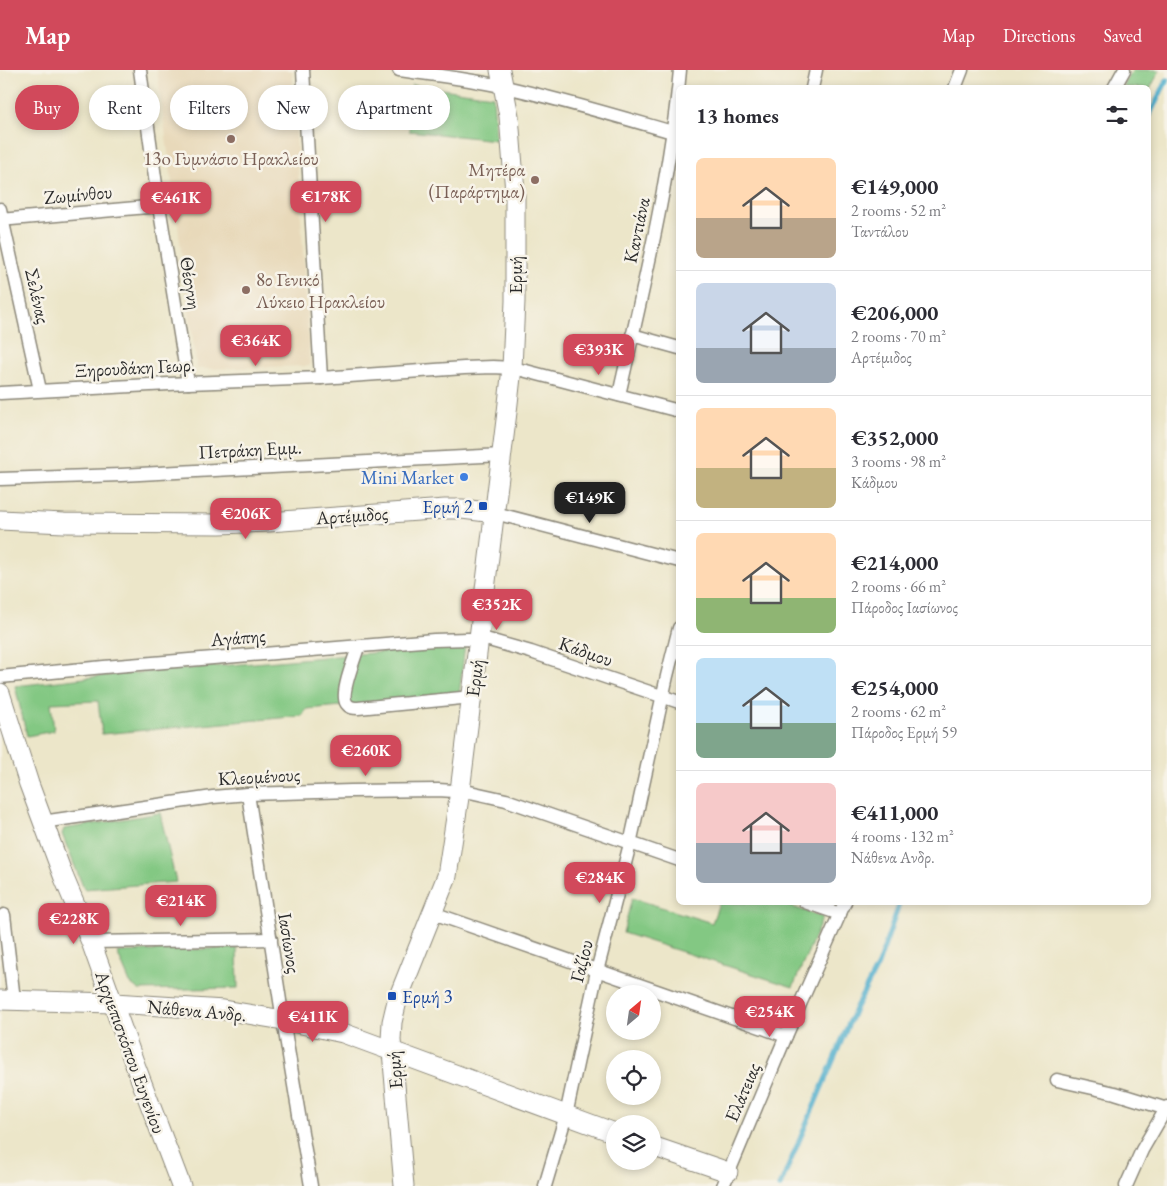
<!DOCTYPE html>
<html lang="en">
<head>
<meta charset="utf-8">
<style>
	:root { --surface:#fff; --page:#f2f2f3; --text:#2b2b33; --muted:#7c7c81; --line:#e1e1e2; --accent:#d1495b }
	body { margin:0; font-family:"EB Garamond",serif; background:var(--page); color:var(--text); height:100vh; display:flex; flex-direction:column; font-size:19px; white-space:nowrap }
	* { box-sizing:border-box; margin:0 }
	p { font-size:16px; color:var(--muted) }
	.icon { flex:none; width:28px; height:28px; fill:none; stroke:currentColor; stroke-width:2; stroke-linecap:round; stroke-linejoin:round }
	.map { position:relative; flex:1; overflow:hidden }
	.details { position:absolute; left:676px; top:15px; width:475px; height:820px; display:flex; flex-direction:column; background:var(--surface); border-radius:8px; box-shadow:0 2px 8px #0003 }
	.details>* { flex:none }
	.hud { position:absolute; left:15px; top:15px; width:475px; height:45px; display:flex; gap:10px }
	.needle { width:32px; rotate:29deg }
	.tools { position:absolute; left:606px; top:915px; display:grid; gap:10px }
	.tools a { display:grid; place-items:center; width:55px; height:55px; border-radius:50%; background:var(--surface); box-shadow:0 2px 8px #0003; font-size:25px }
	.price { position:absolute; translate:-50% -42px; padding:0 11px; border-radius:10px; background:var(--accent); color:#fff; font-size:16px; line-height:32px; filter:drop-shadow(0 1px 2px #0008) }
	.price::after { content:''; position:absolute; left:50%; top:30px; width:15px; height:11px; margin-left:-8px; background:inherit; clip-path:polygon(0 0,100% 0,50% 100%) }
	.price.on { background:#222; color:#fff }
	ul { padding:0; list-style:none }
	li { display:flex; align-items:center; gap:15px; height:125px; padding:0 20px }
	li+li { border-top:1px solid var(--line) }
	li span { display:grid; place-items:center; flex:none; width:140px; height:100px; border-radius:8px; color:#555 }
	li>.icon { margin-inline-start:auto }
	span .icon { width:60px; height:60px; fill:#fffc; stroke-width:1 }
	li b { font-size:21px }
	h2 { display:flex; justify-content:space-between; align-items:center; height:60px; padding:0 20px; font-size:21px }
	.chip { padding:0 18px; border-radius:22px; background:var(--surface); box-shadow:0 2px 8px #0003; font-size:18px; line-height:45px }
	.chip.on { background:var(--accent); color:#fff }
	header { display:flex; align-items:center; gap:30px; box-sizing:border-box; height:70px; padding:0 25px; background:var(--accent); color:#fff }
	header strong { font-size:24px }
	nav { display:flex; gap:28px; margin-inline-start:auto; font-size:18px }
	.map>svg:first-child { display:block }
	.built { fill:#e8d9ba }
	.green { fill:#83c883; stroke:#577a57 }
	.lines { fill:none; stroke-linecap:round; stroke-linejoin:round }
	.stream { stroke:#4dadcc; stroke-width:5 }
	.street-casing { stroke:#8c887a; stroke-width:15 }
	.secondary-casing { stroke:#8c887a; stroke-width:21 }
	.street { stroke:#fff; stroke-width:12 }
	.secondary { stroke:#fff; stroke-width:19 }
	.education-dot { fill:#8d6e63; stroke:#f7f3e8; stroke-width:2 }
	.shop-dot { fill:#3f7fe0; stroke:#f7f3e8; stroke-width:2 }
	.transit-dot { fill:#1a4fb4; stroke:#f7f3e8; stroke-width:2 }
	.labels { text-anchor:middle; stroke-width:5; stroke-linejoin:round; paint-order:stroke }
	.education-label { font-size:19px; fill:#785e54; stroke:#f7f3e8 }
	.street-label { font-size:19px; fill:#2b2b2b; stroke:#f7f3e8 }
	.shop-label { font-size:19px; fill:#366cbe; stroke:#f7f3e8; text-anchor:end }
	.transit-label { font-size:19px; fill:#164399; stroke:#f7f3e8; text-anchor:end }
</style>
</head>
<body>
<header>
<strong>Map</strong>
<nav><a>Map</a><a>Directions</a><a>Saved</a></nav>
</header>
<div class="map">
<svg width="1167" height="1116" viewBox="0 0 1167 1116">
	<rect width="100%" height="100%" fill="#f7f3e8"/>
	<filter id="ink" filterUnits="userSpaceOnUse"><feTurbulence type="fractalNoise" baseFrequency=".02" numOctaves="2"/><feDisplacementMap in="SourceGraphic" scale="10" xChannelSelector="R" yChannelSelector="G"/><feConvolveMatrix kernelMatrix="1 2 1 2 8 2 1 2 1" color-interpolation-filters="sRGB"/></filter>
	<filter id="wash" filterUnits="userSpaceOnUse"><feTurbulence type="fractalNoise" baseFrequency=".0096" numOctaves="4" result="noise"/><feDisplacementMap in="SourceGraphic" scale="20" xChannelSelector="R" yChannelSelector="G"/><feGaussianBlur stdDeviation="1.12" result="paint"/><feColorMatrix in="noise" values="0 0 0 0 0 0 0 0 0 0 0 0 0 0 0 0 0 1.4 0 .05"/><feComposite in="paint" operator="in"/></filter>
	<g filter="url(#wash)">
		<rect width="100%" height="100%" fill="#ece6c9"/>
		<path class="built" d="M157,0h135l18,296 -113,3z"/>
		<g class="green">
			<path d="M1133,0h27l-11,21v-3l-26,-1z"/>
			<path d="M412,15l81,11 3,44 -87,-9z"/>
			<path d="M465,575l-6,51 -152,13 -5,7 -200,18 -4,-33 -47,2 3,28 -27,5 -12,-50 87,-10z"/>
			<path d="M160,743l16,69 -92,7 -22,-55 2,-5z"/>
			<path d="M632,828l80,25 7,-20h61l43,14 -30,70 -170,-54z"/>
			<path d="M237,878l1,40 -99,2 -9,-7 -13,-31z"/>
		</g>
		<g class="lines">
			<g class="stream">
				<path d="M1149,46l18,-36"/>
				<path d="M780,1116l75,-177 23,-44 22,-63"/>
			</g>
		</g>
	</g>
	<g filter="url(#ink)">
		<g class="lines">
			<defs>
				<g id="street">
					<path d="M140,0l19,136 29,177"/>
					<path d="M303,0l18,308"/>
					<path d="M399,0c35,5 69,9 102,16 60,13 119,31 178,48"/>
					<path d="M812,18l4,-18"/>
					<path d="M955,18l7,-18"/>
					<path d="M1114,18l10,-18"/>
					<path d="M0,139l40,181"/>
					<path d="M0,150l159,-14"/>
					<path d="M632,265l47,13"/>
					<path d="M0,323l188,-10 133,-5 143,-10 29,-1 19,1 14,3 153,40"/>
					<path d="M619,325c24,-107 51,-215 61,-325"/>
					<path d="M0,409l121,-4 381,-20"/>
					<path d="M495,443l184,48"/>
					<path d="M358,577c-3,11 -19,48 -11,57 3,4 7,4 11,4l114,-11"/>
					<path d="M0,607l104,-10 330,-27 34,-1 21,1 42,12 148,50"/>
					<path d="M248,724l35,226 28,166"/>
					<path d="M42,752l171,-25 35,-3 103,-3 87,-1 32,2 36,8 173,60"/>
					<path d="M805,832l35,12"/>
					<path d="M433,843l353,123"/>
					<path d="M4,845l10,85"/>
					<path d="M91,872l180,-3"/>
					<path d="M1057,1010l58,13 52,16"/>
					<path d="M545,1116l21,-71 31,-144 33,-127 37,-168 12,-48"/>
					<path d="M723,1116l63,-150 59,-134"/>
					<path d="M1126,1116l16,-36 25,-43"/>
				</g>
				<g id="secondary">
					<path d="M0,450l64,3 156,1 49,-2 176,-13h17l33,4"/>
					<path d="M0,623l29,91 35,94 27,64 43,120 47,124"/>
					<path d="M0,930l114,3 110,7 59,10 60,13 272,100"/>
					<path d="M652,1076l76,26"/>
					<path d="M404,1116l-13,-146 1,-18 5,-21 50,-125 13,-85 47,-379 5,-44 3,-67v-109l-6,-76 -9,-46"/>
				</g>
			</defs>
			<use href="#street" class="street-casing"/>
			<use href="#secondary" class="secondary-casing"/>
			<use href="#street" class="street"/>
			<use href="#secondary" class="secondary"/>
		</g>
	</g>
	<g class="education-dot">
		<circle cx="231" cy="69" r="5"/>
		<circle cx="535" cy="110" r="5"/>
		<circle cx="246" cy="220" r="5"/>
	</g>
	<circle class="shop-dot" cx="464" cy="407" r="5"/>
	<g class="transit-dot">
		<rect x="478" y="431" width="10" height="10" rx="2.5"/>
		<rect x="387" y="921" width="10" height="10" rx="2.5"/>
	</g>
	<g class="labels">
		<g class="education-label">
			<text x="231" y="95">13o Γυμνάσιο Ηρακλείου</text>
			<text x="525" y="106" text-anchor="end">Μητέρα<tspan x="525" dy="22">(Παράρτημα)</tspan></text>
			<text x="256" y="216" text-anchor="start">8ο Γενικό<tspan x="256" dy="22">Λύκειο Ηρακλείου</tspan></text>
		</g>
		<g class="street-label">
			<text transform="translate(78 124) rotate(-5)" y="7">Ζωμίνθου</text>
			<text transform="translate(636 160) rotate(-78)" y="7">Καντιάνα</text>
			<text transform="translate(515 205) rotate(-90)" y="7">Ερμή</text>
			<text transform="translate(191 213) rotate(81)" y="7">Θέογνη</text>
			<text transform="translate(38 226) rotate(77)" y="7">Σελένας</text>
			<text transform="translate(135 297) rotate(-3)" y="7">Ξηρουδάκη Γεωρ.</text>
			<text transform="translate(250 379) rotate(-3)" y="7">Πετράκη Εμμ.</text>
			<text transform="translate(352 445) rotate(-4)" y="7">Αρτέμιδος</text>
			<text transform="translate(238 567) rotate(-5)" y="7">Αγάπης</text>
			<text transform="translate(586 581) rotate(19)" y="7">Κάδμου</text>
			<text transform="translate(474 608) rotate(-83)" y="7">Ερμή</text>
			<text transform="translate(259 706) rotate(-3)" y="7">Κλεομένους</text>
			<text transform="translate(290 873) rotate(81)" y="7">Ιασίωνος</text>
			<text transform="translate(581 891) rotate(-76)" y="7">Γαζίου</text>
			<text transform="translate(197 940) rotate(5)" y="7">Νάθενα Ανδρ.</text>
			<text transform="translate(131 982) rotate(70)" y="7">Αρχιεπισκόπου Ευγενίου</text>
			<text transform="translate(394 1000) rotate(-95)" y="7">Ερμή</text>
			<text transform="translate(742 1022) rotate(-67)" y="7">Ελάτειας</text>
		</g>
		<g class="shop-label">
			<text x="454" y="414">Mini Market</text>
		</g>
		<g class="transit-label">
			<text x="473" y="443">Ερμή 2</text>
			<text x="402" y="933" text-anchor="start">Ερμή 3</text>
		</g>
	</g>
</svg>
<div class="tools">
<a><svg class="needle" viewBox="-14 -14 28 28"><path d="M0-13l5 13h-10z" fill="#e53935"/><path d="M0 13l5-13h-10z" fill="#7c7c81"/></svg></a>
<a><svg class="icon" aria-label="locate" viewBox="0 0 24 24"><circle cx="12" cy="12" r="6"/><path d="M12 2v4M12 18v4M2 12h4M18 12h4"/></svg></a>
<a><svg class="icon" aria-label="layers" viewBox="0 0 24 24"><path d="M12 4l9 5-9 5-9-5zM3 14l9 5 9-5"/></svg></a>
</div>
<b class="price" style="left:326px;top:153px">€178K</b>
<b class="price" style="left:176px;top:154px">€461K</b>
<b class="price" style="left:256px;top:297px">€364K</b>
<b class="price" style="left:599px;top:306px">€393K</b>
<b class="price on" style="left:590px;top:454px">€149K</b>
<b class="price" style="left:246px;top:470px">€206K</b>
<b class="price" style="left:497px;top:561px">€352K</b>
<b class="price" style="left:366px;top:707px">€260K</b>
<b class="price" style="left:600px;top:834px">€284K</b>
<b class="price" style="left:181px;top:857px">€214K</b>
<b class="price" style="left:74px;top:875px">€228K</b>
<b class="price" style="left:770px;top:968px">€254K</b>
<b class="price" style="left:313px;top:973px">€411K</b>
<div class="hud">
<a class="chip on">Buy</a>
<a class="chip">Rent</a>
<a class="chip">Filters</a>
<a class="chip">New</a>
<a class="chip">Apartment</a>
</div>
<section class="details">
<h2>13 homes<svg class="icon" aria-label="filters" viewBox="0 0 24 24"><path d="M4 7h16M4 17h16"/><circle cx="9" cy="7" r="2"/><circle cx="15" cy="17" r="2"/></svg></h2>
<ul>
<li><span style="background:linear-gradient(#ffd9b3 60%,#b9a48a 0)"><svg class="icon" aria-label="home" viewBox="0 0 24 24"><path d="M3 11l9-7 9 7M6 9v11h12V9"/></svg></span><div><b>€149,000</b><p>2 rooms · 52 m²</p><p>Ταντάλου</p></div></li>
<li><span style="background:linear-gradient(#c9d6e8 65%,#9aa5b1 0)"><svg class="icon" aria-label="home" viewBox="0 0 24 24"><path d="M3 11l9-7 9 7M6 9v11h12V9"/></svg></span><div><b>€206,000</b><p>2 rooms · 70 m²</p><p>Αρτέμιδος</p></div></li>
<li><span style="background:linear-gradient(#ffd9b3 60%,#c2b280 0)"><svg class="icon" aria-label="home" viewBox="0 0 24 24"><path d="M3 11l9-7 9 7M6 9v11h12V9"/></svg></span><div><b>€352,000</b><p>3 rooms · 98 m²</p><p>Κάδμου</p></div></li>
<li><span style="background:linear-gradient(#ffd9b3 65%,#8fb573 0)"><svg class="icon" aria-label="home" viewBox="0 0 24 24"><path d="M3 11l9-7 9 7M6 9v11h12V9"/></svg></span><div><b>€214,000</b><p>2 rooms · 66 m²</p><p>Πάροδος Ιασίωνος</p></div></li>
<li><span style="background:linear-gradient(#bfe0f5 65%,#7fa58c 0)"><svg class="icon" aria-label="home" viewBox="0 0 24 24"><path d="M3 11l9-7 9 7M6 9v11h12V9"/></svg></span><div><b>€254,000</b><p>2 rooms · 62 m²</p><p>Πάροδος Ερμή 59</p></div></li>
<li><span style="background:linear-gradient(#f6c9c9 60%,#9aa5b1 0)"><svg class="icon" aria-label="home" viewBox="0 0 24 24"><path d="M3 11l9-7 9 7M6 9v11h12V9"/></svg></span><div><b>€411,000</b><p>4 rooms · 132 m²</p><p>Νάθενα Ανδρ.</p></div></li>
</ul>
</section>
</div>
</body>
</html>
